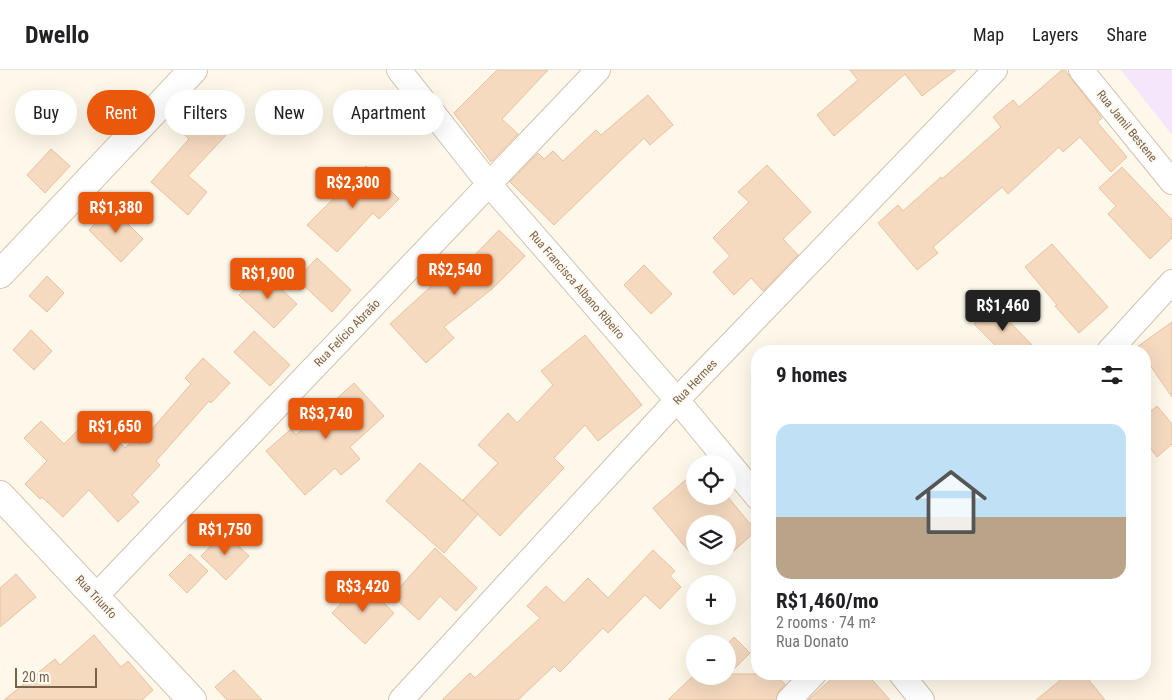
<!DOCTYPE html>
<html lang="en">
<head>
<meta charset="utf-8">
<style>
	:root { --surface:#fff; --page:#f6f6f6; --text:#202124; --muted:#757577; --line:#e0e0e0; --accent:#ea580c }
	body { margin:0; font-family:"Roboto Condensed",sans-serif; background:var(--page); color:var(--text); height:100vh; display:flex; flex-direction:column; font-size:19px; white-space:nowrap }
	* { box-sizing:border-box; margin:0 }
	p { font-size:16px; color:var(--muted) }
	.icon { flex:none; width:28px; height:28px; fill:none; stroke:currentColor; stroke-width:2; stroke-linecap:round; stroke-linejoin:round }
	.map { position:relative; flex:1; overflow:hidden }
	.details { position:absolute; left:751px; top:275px; width:400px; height:335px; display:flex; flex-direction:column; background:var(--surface); border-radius:20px; box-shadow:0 5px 20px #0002 }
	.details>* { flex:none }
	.banner { position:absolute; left:15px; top:20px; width:475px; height:45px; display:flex; gap:10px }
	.tools { position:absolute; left:686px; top:385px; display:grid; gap:10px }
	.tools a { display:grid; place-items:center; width:50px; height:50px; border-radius:50%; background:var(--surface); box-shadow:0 5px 20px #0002; font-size:25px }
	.scale { position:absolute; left:15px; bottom:12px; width:82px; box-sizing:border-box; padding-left:5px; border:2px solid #7b604a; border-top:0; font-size:14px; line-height:18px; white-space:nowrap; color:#7b604a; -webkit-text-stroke:4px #fffbf2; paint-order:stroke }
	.price { position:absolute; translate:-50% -42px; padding:0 11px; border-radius:5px; background:var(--accent); color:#fff; font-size:16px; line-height:32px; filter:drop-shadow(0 1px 2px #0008) }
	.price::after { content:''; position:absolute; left:50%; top:30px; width:15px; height:11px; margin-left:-8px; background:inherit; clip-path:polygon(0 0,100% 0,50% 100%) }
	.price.selected { background:#222; color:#fff }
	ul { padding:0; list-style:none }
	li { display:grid; align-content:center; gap:10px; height:265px; padding:0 25px }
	li span { display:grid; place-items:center; height:155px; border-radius:15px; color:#555 }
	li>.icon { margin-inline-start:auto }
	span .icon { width:90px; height:90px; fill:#fffc; stroke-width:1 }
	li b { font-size:21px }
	h2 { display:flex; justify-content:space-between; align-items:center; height:60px; padding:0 25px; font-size:21px }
	.chip { padding:0 18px; border-radius:22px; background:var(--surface); box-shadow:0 5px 20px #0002; font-size:18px; line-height:45px }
	.chip.selected { background:var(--accent); color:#fff }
	header { display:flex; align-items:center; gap:30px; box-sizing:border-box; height:70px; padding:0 25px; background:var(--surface); border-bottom:1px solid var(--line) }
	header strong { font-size:24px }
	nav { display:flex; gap:28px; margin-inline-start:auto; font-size:18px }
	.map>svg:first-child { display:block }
	.education { fill:#f5e6fb }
	.building { fill:#f5dac0; stroke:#e9c19f }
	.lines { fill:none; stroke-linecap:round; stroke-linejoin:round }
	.street-casing { stroke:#d2c1ae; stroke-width:26 }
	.secondary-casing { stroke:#d7c3ad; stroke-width:30 }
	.street { stroke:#fff; stroke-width:24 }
	.secondary { stroke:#fff; stroke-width:28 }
	.labels { text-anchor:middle; stroke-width:4; stroke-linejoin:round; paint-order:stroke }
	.street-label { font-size:12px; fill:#7b604a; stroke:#fffbf2 }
</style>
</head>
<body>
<header>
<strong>Dwello</strong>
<nav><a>Map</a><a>Layers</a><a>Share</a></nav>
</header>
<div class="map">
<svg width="1172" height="630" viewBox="0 0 1172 630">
	<rect width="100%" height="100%" fill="#fef8ea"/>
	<path class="education" d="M1121,0h51v65z"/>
	<g class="building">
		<path d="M497,0h51l-46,49 16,15 -27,28 -37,-49z"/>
		<path d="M850,0h106l-34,26 -17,-22 -71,62 -17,-21 41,-35z"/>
		<path d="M1062,0h3l3,4 34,44 -5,4 30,35 -16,15 -31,-35 -17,15 -4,-5 -51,47 -6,-7 -69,60 5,6 -21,17 -39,-47 20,-18 5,6 38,-34 1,2 59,-52 -8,-10 20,-17 6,7z"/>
		<path d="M648,25l25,30 -23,20 -6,-7 -90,87 -44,-43 28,-29 6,6 9,-8 10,10 33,-31 5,5z"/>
		<path d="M204,44l22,21 -38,41 19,16 -19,23 -37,-33 38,-43 -4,-4z"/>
		<path d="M51,79l19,17 -25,27 -18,-18z"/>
		<path d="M767,95l44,47 -28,27 15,16 -35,36 -12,-13 -17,17 -21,-23 17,-16 -17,-18 36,-36 -11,-10z"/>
		<path d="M366,96l33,33 -20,20 -6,-6 -36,39 -30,-27z"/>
		<path d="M1122,97l50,53v18l-22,21 -42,-45 8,-8 -17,-18z"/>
		<path d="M111,137l32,32 -22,23 -32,-32z"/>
		<path d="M499,160l26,26 -33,33 -48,38 10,11 -28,25 -36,-39 50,-46 -2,-4 23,-18 5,8z"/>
		<path d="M1052,174l56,63 -29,26 -24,-27 2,-1 -32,-38z"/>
		<path d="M317,188l34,32 -19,22 -35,-33z"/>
		<path d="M644,195l28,29 -21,20 -27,-29z"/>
		<path d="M262,201l35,33 -23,24 -35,-33z"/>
		<path d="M47,206l17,17 -17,19 -18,-16z"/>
		<path d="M993,235l45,46h-37l-27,-27z"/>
		<path d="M1172,252v75l-27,-39v-7h-4l-4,-4z"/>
		<path d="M31,260l21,21 -18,19 -21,-20z"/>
		<path d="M254,261l36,34 -20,21 -36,-34z"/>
		<path d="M585,265l57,70 -44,36 -13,-16 -31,33 10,10 -64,68 -37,-36 35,-37 -20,-18 30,-32 9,10 36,-38 -12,-14z"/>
		<path d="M203,288l27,25 -19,20 -2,-2 -53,60 4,4 -28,30 7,7 -21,20 -29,-32 -26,27 -21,-20 -2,2 -15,-15 22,-23 -23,-23 17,-17 23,23 29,-29 32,33 10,-9 4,5 52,-60 -6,-6z"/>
		<path d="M354,313l30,33 -34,31 10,12 -19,16 -6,-7 -30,27 -39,-44 25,-22 5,6z"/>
		<path d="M1157,336l15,18v20l-15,13 -12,-16v-25z"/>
		<path d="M420,393l58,51 -34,39 -58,-52z"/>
		<path d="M695,402v24h32l29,35 -28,25v-32h-33v29l-3,2 -39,-47z"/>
		<path d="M224,462l25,24 -23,24 -25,-24z"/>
		<path d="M435,478l42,40 -21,23 -16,-15 -21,24 -27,-24z"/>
		<path d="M653,480l22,21 -5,5 11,11 -21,22 -15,-14 -37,38 -5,-5 -43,44 -6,-6 -36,34h-76l28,-27 5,5 65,-60 -13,-12 19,-20 18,17 24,-25 20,20z"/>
		<path d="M190,484l18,17 -21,22 -18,-18z"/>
		<path d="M16,504l20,23 -36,30v-39z"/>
		<path d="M362,511l32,32 -29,31 -33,-31z"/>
		<path d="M94,565l27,32 7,-6 25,29 -11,10h-138l51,-41 5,6z"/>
		<path d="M734,567l16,16 -21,21h45l11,10 -6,7 -3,9h-108l27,-26v2h33l-1,-32z"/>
		<path d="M234,600l28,30h-35l-12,-13z"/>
		<path d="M837,604h30l23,26h-82z"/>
		<path d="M1068,604h16l21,26h-69z"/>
	</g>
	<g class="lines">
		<defs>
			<g id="street">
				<path d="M399,0l91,115 187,215 81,98"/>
				<path d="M1081,0l91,112"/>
				<path d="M1109,281l63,-69"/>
				<path d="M96,526l502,-526"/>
				<path d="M901,604l21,26"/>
				<path d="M401,630l276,-300 318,-330"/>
				<path d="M789,630l25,-26"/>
			</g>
			<g id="secondary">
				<path d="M0,204l193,-204"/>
				<path d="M0,425l192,205"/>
			</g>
		</defs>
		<use href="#street" class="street-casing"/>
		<use href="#secondary" class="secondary-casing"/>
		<use href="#street" class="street"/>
		<use href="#secondary" class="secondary"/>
	</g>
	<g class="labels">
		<g class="street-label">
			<text transform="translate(1127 56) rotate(51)" y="4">Rua Jamil Bestene</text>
			<text transform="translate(577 215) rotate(49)" y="4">Rua Francisca Albano Ribeiro</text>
			<text transform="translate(347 263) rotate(-46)" y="4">Rua Felício Abraão</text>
			<text transform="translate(695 312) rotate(-46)" y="4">Rua Hermes</text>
			<text transform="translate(96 527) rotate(47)" y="4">Rua Triunfo</text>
		</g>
	</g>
</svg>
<div class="tools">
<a><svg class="icon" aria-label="locate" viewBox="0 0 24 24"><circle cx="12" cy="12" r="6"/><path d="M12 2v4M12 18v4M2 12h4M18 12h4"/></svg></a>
<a><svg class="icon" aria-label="layers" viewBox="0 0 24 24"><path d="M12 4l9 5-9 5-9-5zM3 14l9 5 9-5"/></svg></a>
<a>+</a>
<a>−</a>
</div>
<div class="scale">20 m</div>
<b class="price" style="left:353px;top:139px">R$2,300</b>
<b class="price" style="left:116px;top:164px">R$1,380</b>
<b class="price" style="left:455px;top:226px">R$2,540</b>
<b class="price" style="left:268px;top:230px">R$1,900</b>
<b class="price selected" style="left:1003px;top:262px">R$1,460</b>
<b class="price" style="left:326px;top:370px">R$3,740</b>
<b class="price" style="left:115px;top:383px">R$1,650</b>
<b class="price" style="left:225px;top:486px">R$1,750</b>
<b class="price" style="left:363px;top:543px">R$3,420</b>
<div class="banner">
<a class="chip">Buy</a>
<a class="chip selected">Rent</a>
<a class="chip">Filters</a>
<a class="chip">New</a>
<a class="chip">Apartment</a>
</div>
<section class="details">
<h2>9 homes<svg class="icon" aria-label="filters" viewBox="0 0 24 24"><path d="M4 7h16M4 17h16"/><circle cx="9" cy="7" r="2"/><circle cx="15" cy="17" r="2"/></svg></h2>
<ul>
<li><span style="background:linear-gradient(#bfe0f5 60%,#b9a48a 0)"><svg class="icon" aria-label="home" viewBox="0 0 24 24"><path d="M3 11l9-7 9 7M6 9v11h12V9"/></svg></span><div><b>R$1,460/mo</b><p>2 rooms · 74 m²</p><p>Rua Donato</p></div></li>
</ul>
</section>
</div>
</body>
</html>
